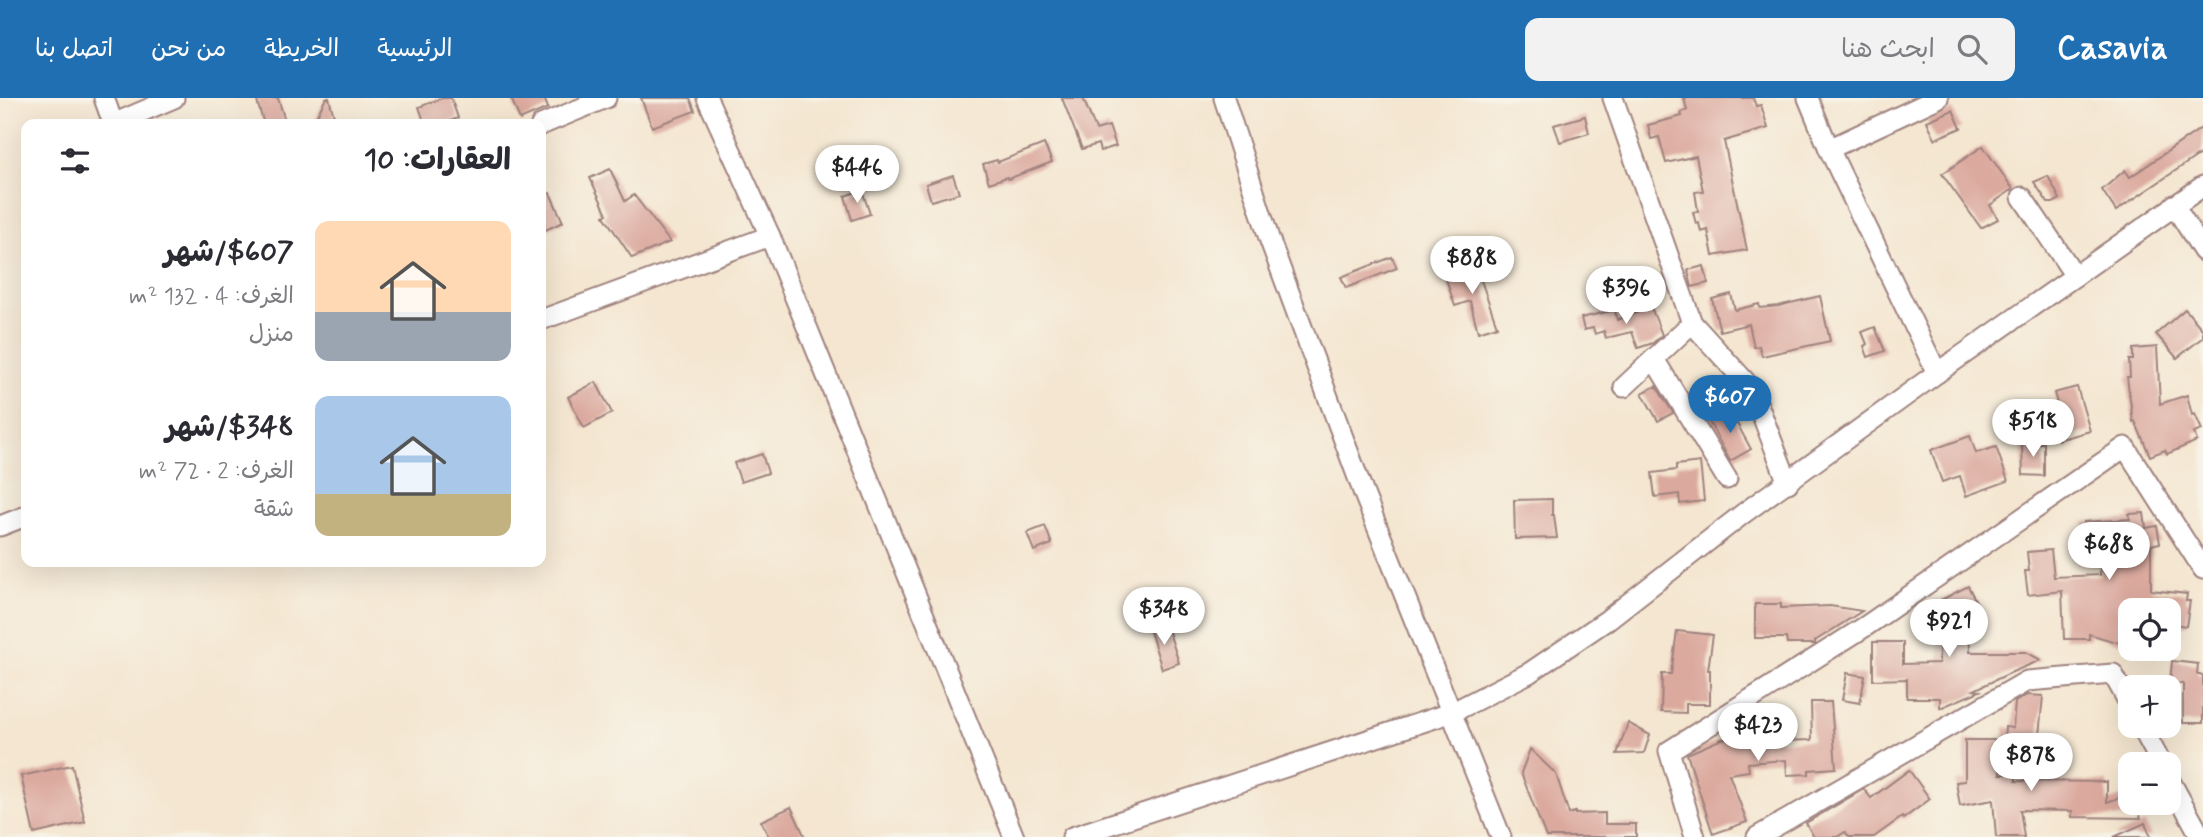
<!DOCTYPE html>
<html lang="ar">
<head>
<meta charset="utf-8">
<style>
	:root { --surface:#fff; --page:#f2f2f3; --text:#2b2b33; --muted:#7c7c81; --accent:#1f6fb2 }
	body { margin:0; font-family:Mynerve,"Playpen Sans Arabic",sans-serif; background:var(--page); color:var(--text); direction:rtl; height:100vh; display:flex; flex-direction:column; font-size:26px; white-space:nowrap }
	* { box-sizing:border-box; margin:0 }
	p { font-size:23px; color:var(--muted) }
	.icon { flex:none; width:38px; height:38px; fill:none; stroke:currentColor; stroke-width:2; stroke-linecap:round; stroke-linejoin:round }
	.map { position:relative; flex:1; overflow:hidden; direction:ltr }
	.panel { position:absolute; left:21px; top:21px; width:525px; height:448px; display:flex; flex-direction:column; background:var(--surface); border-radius:14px; box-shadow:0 7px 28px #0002; direction:rtl }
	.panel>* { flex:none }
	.controls { position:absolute; left:2118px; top:500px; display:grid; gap:14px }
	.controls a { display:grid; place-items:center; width:63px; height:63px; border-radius:14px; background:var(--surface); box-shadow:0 7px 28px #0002; font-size:35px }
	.price { position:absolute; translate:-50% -60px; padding:0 16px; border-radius:24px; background:#fff; color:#222; font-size:23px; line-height:46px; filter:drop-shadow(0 2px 4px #0008) }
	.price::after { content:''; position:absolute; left:50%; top:42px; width:21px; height:16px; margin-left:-10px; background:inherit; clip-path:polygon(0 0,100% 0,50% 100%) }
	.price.active { background:var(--accent); color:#fff }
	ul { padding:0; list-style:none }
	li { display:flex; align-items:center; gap:21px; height:175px; padding:0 35px }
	li span { display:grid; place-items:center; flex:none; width:196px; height:140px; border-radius:14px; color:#555 }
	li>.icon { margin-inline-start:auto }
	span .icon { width:84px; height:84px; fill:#fffc; stroke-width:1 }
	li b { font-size:30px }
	h2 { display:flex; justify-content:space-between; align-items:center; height:84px; padding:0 35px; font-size:30px }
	header { display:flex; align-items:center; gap:42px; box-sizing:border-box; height:98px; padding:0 35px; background:var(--accent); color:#fff }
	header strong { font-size:33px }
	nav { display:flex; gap:38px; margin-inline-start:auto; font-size:24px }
	.search { width:490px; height:63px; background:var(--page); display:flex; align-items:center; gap:18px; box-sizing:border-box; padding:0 24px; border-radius:14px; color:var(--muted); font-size:26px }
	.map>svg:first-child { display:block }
	.building { fill:#dba99e }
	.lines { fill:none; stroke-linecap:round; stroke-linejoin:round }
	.minor-casing { stroke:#9f827e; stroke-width:23 }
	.minor { stroke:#fff; stroke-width:19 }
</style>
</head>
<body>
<header>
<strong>Casavia</strong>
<div class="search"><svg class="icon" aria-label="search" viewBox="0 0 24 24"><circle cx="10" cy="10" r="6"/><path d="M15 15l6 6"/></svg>ابحث هنا</div>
<nav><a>الرئيسية</a><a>الخريطة</a><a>من نحن</a><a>اتصل بنا</a></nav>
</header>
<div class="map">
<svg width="2203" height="739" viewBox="0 0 2203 739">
	<rect width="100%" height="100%" fill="#f7f3e8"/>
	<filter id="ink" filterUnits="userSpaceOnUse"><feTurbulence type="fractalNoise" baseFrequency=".0143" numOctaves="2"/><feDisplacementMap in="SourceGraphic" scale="14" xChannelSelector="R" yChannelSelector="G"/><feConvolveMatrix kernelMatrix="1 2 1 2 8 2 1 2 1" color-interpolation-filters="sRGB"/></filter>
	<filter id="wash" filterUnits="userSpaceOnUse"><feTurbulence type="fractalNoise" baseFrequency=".00686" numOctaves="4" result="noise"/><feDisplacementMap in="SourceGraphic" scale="28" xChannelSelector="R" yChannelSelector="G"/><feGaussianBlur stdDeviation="1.57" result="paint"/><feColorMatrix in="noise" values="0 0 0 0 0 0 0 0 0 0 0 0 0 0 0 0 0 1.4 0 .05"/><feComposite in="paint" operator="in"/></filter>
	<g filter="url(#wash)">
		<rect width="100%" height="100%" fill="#f4e6d0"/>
		<g id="blocks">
			<g class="building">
				<path d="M256,0h22l8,26h-22z"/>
				<path d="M326,0h3l7,26h-18l-2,-7z"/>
				<path d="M442,0h9l7,20 -15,6h-18l-6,-17z"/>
				<path d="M511,0h33l4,10 -28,12z"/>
				<path d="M641,0h49l5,13 -43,16z"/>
				<path d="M1062,0h21l13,32 13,-4 7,20 -16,5 -2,-7 -16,5z"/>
				<path d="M1684,0h69l3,8 5,-1 7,23 -44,13 23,109 -34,6 -5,-26 -7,2 -2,-9 -3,1 -3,-12 5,-1 -3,-19 8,-1 -7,-35 -30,7 -7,-26 -8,2 -3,-14 34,-9 -1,-4 6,-2z"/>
				<path d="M1953,12l8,18 -26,11 -8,-18z"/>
				<path d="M1585,18l4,17 -29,9 -6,-17z"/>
				<path d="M2203,29v25l-87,59 -14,-21 23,-20 5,7z"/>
				<path d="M1044,46l8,18 -44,17 -1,-2 -18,6 -6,-19 14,-4 1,2z"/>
				<path d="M1983,48l30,43 -23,16 8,14 -17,9 -39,-54z"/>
				<path d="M610,71l15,32 9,-6 36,47 -38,16 -28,-42 3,-2 -17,-36z"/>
				<path d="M953,77l6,18 -28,8 -5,-17z"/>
				<path d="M2048,78l12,23 -7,4h-5l-14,-21z"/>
				<path d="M862,92l8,24 -18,6 -7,-24z"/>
				<path d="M550,95l13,29 -22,10v-35z"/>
				<path d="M1392,159l5,11 -51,20 -5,-11z"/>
				<path d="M1476,168l21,60 -19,6 -8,-31 -15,5 -10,-30z"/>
				<path d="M1704,168l4,17 -16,4 -4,-17z"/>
				<path d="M1731,196l4,16 24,-6 1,4 18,-2 42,-10 10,45 -68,15 -3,-10 -5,1 -5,-23 -29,7 -8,-32z"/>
				<path d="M1651,209l11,28 -9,8 -15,5 -6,-16 -26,6 -2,-7 -9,3 -2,-6 -9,2 -3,-12 34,-8 2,10z"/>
				<path d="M2185,211l18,21v7l-26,21 -21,-24z"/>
				<path d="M1875,229l10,24 -17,6 -4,-11 3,-2 -5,-12z"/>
				<path d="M2157,249l3,57 27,-9 5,20 3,-1 7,16 -8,3 3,8 -30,13 -2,-4 -15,6 -15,-35 -2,1 -6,-45h3l-1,-17h4v-11z"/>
				<path d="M596,284l16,31 -28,15 -16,-31z"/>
				<path d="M1656,288l17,27 -15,8 -16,-28z"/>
				<path d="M2077,289l13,44 -32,9 -5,-19 4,-1 -3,-12 4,-1 -4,-14z"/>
				<path d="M1729,311l22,40 -21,12 -22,-41z"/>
				<path d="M1970,338l6,17 20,-6 12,34 -42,15 -6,-20 -18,6 -11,-32z"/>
				<path d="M2022,345h22v33l-21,-1z"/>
				<path d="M762,356l6,19 -27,9 -7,-19z"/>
				<path d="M1700,364l4,39 -24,3 -1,-10 -24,3 -3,-24 24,-3v-5z"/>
				<path d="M1552,401v16h2l3,23 -42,1 -1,-39z"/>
				<path d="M2144,415l2,15 11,-2 3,17 -9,2v45l36,4 -1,7h4l-4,25 -18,-3v-12h-38v35l-41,-12v5h-25l-2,-48 -34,4 -3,-24h4l-2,-19 24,-2 3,27 46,-2 1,-25 -14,1 -3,-29 46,-3 -1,-5z"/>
				<path d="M1045,428l7,18 -18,7 -7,-18z"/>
				<path d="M1968,488l15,29 -14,7 1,30h56l15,8 -31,13 -36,17 6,1 -40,17v-10h-33v-19l-34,1v-38h30v22l36,-1v-27h19l-17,-36z"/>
				<path d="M1755,506h26v4l49,-2 32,5 -47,30v3h-28l-1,-6h-31z"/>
				<path d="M1167,528l12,37 -17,6 -12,-38z"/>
				<path d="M1677,533l36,4 -5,35h2v34h-24v9l-25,-1 1,-38h9z"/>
				<path d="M2172,563l26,3 -1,10 6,1v48h-20v-39l-13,-1z"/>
				<path d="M1847,575l18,3 -5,27 -18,-3z"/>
				<path d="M2027,597l16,1 -5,49 -34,-4 1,-14 8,1 2,-26z"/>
				<path d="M1811,604h20l5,66 -27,2v4l-22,1 -1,-15 -38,3 1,8 -20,3 18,48 -34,12 -26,-80 35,-15 15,-2v-3l15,-3 -1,-6 27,-2 2,18 32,-1z"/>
				<path d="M1628,625l22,12 -6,18 -27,1z"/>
				<path d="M1965,642h35v34h16v7l91,1v20l23,-8v9h6l5,15 -69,-1v-6l-52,-1 4,27h-28l-3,-37 -33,6 -4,-24 9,-1z"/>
				<path d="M1530,651l26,25 13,40 6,-2v2l30,-1v11h31v13h-90l-25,-64z"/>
				<path d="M72,667l13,57 -51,12 -13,-58z"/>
				<path d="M1909,672l21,29 -27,20 -1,-2 -28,20h-25l-4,-5 -8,5h-23l-8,-14 58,-34 7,9z"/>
				<path d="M791,709l14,30h-36l-8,-16z"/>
				<path d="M2145,725l6,14h-37z"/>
			</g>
		</g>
	</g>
	<g filter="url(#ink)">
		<use href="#blocks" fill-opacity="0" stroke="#9f827e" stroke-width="2"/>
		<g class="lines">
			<defs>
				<g id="minor">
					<path d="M104,0l9,25"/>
					<path d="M1224,0l45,140 95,256 137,343"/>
					<path d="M1613,0l79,225 60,66 36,94"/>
					<path d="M1808,0l21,51 108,224"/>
					<path d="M113,26l61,-26"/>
					<path d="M541,27l65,-27"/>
					<path d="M1829,51l109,-51"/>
					<path d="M2022,99l53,79"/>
					<path d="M2174,107l29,46"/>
					<path d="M770,138l244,601"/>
					<path d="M541,222l229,-84 -63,-138"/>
					<path d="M1654,261l73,120"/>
					<path d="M1624,289l68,-64"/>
					<path d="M0,428l26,-10"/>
					<path d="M2141,628l21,39"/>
					<path d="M2168,679l33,60"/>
					<path d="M1072,739l381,-125 76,-39 78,-53 137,-107 193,-140 266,-187"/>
					<path d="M1695,739l-26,-86 197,-125 259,-179 78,122"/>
					<path d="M1757,739l270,-156 86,-7 17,31"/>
				</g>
			</defs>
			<use href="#minor" class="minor-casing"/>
			<use href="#minor" class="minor"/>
		</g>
	</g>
</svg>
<div class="controls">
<a><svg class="icon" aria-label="locate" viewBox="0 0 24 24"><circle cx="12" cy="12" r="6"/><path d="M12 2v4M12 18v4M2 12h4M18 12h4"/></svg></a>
<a>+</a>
<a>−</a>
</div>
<b class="price" style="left:857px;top:107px">$446</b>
<b class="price" style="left:1472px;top:198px">$888</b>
<b class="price" style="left:1626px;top:228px">$396</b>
<b class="price active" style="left:1730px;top:337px">$607</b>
<b class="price" style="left:2033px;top:361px">$518</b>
<b class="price" style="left:2109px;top:484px">$688</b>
<b class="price" style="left:1164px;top:549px">$348</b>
<b class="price" style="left:1949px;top:561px">$921</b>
<b class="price" style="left:1758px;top:665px">$423</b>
<b class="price" style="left:2031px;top:695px">$878</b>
<section class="panel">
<h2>العقارات: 10<svg class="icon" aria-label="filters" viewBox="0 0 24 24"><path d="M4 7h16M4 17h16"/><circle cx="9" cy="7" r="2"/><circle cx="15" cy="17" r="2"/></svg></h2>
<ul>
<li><span style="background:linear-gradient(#ffd9b3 65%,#9aa5b1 0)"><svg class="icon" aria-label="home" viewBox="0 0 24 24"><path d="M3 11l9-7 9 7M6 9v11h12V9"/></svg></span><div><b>$607/شهر</b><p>الغرف: 4 · 132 m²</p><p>منزل</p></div></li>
<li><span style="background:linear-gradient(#a9c7e8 70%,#c2b280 0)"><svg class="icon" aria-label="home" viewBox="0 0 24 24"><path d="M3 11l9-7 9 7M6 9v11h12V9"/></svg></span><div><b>$348/شهر</b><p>الغرف: 2 · 72 m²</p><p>شقة</p></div></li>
</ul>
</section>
</div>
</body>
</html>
